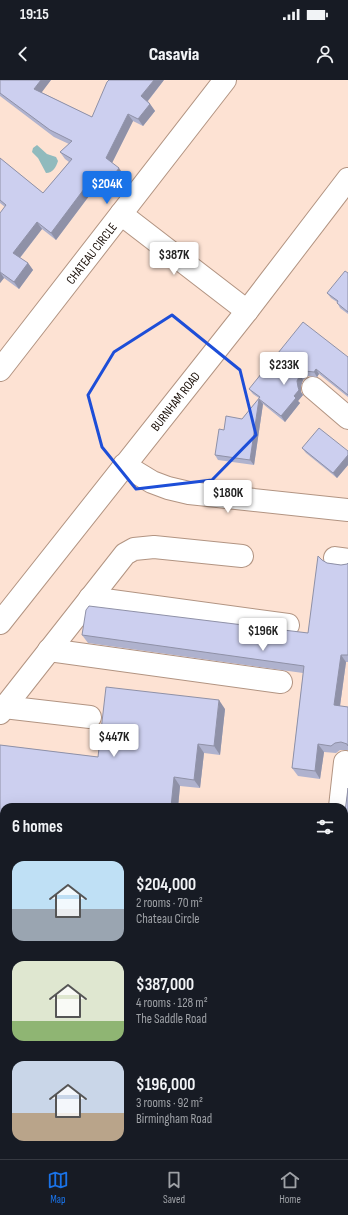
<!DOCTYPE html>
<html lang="en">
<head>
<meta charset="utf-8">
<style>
	:root { --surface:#171b24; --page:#242831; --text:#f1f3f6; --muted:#9ea1a6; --line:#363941; --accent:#1a73e8 }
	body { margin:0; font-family:"Sofia Sans Condensed",sans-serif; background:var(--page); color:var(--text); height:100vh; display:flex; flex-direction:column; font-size:15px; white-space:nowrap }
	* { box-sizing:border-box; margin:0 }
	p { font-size:13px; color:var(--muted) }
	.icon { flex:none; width:22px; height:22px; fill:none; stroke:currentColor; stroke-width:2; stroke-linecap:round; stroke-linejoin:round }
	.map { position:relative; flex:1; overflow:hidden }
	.details { position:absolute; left:0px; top:723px; width:348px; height:356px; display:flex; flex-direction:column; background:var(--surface); border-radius:12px 12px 0 0; box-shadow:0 4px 16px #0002 }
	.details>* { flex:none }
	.price { position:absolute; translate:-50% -34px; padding:0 9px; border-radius:4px; background:#fff; color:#222; font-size:13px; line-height:26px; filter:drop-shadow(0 1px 2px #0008) }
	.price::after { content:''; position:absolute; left:50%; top:24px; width:12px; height:9px; margin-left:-6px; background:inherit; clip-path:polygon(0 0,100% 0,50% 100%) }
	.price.on { background:var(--accent); color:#fff }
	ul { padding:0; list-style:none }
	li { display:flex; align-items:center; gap:12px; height:100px; padding:0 12px }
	li span { display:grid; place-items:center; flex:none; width:112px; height:80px; border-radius:12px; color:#555 }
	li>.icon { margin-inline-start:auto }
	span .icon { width:48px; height:48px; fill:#fffc; stroke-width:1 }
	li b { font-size:17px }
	h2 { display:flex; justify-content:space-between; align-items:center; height:48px; padding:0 12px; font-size:17px }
	.status { display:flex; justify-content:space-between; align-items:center; height:28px; padding:0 20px; background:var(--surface); direction:ltr }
	.status svg { height:11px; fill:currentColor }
	header { display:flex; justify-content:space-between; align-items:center; height:52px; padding:0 12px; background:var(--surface); font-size:18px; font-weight:800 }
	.tab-bar { display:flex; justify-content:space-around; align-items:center; height:56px; border-top:1px solid var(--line); background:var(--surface); font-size:11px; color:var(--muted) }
	.tab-bar a { display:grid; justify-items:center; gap:2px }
	.tab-bar .on { color:var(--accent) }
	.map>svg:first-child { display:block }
	.water { fill:#90babd }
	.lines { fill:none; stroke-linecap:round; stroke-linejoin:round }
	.minor-casing { stroke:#b29482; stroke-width:24 }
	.minor { stroke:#fff; stroke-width:22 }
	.wall { fill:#afb2ce }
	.shaded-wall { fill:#8f91a7 }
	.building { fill:#cccfef; stroke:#8f91a7 }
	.marked { fill:none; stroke:#1d4ed8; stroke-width:3; stroke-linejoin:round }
	.labels { text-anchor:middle; stroke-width:3; stroke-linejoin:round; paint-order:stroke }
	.street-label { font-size:13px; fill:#1c110a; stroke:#fff }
</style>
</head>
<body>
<div class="status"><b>19:15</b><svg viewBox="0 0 49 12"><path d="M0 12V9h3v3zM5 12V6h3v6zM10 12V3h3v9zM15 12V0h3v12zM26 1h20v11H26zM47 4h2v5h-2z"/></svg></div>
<header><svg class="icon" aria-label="back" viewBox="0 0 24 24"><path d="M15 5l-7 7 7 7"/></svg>Casavia<svg class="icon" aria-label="person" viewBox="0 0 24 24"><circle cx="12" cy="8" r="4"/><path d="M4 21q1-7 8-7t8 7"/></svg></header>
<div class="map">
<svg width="348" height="1079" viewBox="0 0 348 1079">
	<rect width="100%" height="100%" fill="#fde2d3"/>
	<path class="water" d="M37,65l10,9 9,3 2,4c-2,6 -5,12 -12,12l-8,-15 -6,-6 1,-4z"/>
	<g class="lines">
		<defs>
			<g id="minor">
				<path d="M121,134l126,97"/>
				<path d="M0,290l225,-290"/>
				<path d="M313,308l35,30"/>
				<path d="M124,385l28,17 16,6 21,5 159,17"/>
				<path d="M335,478l13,2"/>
				<path d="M90,518l198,27"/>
				<path d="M0,543l247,-312 101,-132"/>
				<path d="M49,570l232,32"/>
				<path d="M4,627l86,10"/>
				<path d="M0,633l125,-159 9,-5 20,-2 88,9"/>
				<path d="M340,727l5,-45"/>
				<path d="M344,768l4,1"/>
				<path d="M0,857l4,1"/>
				<path d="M344,920l4,1"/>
			</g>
		</defs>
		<use href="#minor" class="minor-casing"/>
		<use href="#minor" class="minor"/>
	</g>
	<g class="wall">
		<path d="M0,0h51l-10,12 51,25 72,-37 -16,21 7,10 -12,15 -10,-5 -21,42 12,12 -13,18 -13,-9 -42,56 -14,-11 -22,29 8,5 5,7 -14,19 -15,-11 -4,5v-70l5,-6 -5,-4v-45l43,35 26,-31 -4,-3 -5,-7 9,-8 -15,-7 -54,-41z"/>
		<path d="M348,193v41l-8,-6 -3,-6 -6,-4 -4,-5z"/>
		<path d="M348,277v40l-29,-23 -2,3 -9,-1 -5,4 -2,6v6l2,3 -5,6 2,2 -15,19 -22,-18 -9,61 -36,-5 -3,-5 9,-25 18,-11 17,-21 -6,-4 -4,-5z"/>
		<path d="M302,368l46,3v14l-11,13 -31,-25z"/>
		<path d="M322,480l5,3 14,2 6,-1 1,-1v99h-2l-6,44 8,1v43h-8l-4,3 -12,-1 -4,27 -22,-3 -6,-8 11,-95 -215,-30 -6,-8 226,-2z"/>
		<path d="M225,629l-5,46 -16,-2 -4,35 -20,-2 -2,21h-174v90l-4,-1v-151l98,12z"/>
		<path d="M348,708v48l-4,-6v-10z"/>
		<path d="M344,812h4v67l-4,-1z"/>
		<path d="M344,942l4,1v84h-4z"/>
		<path d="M4,1005v70h273l-1,4h-276v-39z"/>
	</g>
	<g class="shaded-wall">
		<path d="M41,0h10l-12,16 -5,-7z"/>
		<path d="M154,0h10l-18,23 -5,-7z"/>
		<path d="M150,24l5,7 -12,15 -5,-7z"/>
		<path d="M128,34l5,7 -22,44 -5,-7z"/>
		<path d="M119,88l5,7 -13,18 -5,-7z"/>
		<path d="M93,97l5,7 -42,56 -5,-7z"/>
		<path d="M37,142l5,7 -24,31 -5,-7z"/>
		<path d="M28,183l5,7 -14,19 -5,-7z"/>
		<path d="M0,192l4,6 -4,5z"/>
		<path d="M316,289l3,5 -2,3 -3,-5z"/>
		<path d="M300,295l3,5 -2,6v6l2,3 -5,6 2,2 -15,19 -4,-6 13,-20 4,-9 -1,-6z"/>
		<path d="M259,319l4,5 -9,61 -4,-5z"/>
		<path d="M348,375v10l-11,13 -4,-5z"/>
		<path d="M341,575l5,7 -7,51 -5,-8z"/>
		<path d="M219,620l6,9 -5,46 -6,-9z"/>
		<path d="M198,664l6,9 -4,35 -6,-8z"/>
		<path d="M318,664l6,8 -4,27 -5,-8z"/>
		<path d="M174,697l6,9 -2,21h-7z"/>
		<path d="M270,1075h7l-1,4h-7z"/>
	</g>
	<g class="building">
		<path d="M0,0h41l-7,9 58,28 15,-35 2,-2h45l-13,16 9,8 -12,15 -10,-5 -22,44 13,10 -13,18 -13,-9 -42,56 -14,-11 -24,31 15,10 -14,19 -14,-10v-59l6,-8 -6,-5v-42l43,35 29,-34 -12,-7 12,-11 -22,-11 -50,-37z"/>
		<path d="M345,191l3,2v39l-11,-9 1,-2 -11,-8z"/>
		<path d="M303,242l45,35v38l-32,-26 -2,3 -9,-1 -5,4 -3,6 1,6 1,3 -5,6 2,2 -15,18 -22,-17 -9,61 -35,-5 4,-26 5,1 2,-14 16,3 18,-22 -11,-8z"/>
		<path d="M319,348l29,23v4l-15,18 -31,-25z"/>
		<path d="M318,476l4,4 5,3 14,2 6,-1 1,-1v92h-7l-7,50 14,2v39l-1,-2 -6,-2 -6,1 -4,3 -13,-2 -3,27 -23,-3 12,-102 -222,-31 4,-25 3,-4 219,27z"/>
		<path d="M106,607l113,13 -5,46 -16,-2 -4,36 -20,-3 -3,30h-167v82l-4,-1v-143l98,12z"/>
		<path d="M348,708v43l-4,-2v-9z"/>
		<path d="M344,812h4v59l-4,-1z"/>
		<path d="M344,942l4,1v76h-4z"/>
		<path d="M4,1005v69h-4v-34z"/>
		<path d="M12,1075h258l-1,4h-222z"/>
	</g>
	<path class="marked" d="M172,235l68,55 16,65 -44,45 -76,9 -34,-42 -14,-52 26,-43z"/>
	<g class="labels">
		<g class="street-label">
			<text transform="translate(91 173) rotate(-52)" y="5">CHATEAU CIRCLE</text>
			<text transform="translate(175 321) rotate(-52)" y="5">BURNHAM ROAD</text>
		</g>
	</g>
</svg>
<b class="price on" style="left:107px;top:125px">$204K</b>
<b class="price" style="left:174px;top:196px">$387K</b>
<b class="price" style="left:284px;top:306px">$233K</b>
<b class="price" style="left:228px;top:434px">$180K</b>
<b class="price" style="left:263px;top:572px">$196K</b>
<b class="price" style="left:114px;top:678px">$447K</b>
<section class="details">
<h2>6 homes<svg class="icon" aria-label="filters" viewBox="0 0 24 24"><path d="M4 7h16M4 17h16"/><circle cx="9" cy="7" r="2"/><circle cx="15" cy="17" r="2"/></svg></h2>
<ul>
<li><span style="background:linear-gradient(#bfe0f5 60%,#9aa5b1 0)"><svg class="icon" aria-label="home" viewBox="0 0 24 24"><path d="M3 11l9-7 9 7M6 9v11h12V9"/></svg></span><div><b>$204,000</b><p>2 rooms · 70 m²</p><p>Chateau Circle</p></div></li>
<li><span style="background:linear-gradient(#dfe7d0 75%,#8fb573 0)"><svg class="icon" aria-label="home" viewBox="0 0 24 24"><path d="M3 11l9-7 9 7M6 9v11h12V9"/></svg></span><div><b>$387,000</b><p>4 rooms · 128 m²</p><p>The Saddle Road</p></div></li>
<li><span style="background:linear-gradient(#c9d6e8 65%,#b9a48a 0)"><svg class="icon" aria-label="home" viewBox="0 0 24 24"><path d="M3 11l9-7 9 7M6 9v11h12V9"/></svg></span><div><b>$196,000</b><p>3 rooms · 92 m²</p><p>Birmingham Road</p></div></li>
</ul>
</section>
</div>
<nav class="tab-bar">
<a class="on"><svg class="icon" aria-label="map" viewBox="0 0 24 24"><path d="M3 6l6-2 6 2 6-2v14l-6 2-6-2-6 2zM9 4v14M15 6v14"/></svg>Map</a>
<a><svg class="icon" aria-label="saved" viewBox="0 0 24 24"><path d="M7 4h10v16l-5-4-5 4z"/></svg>Saved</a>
<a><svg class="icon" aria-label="home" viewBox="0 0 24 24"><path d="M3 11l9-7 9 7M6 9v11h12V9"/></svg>Home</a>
</nav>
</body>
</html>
